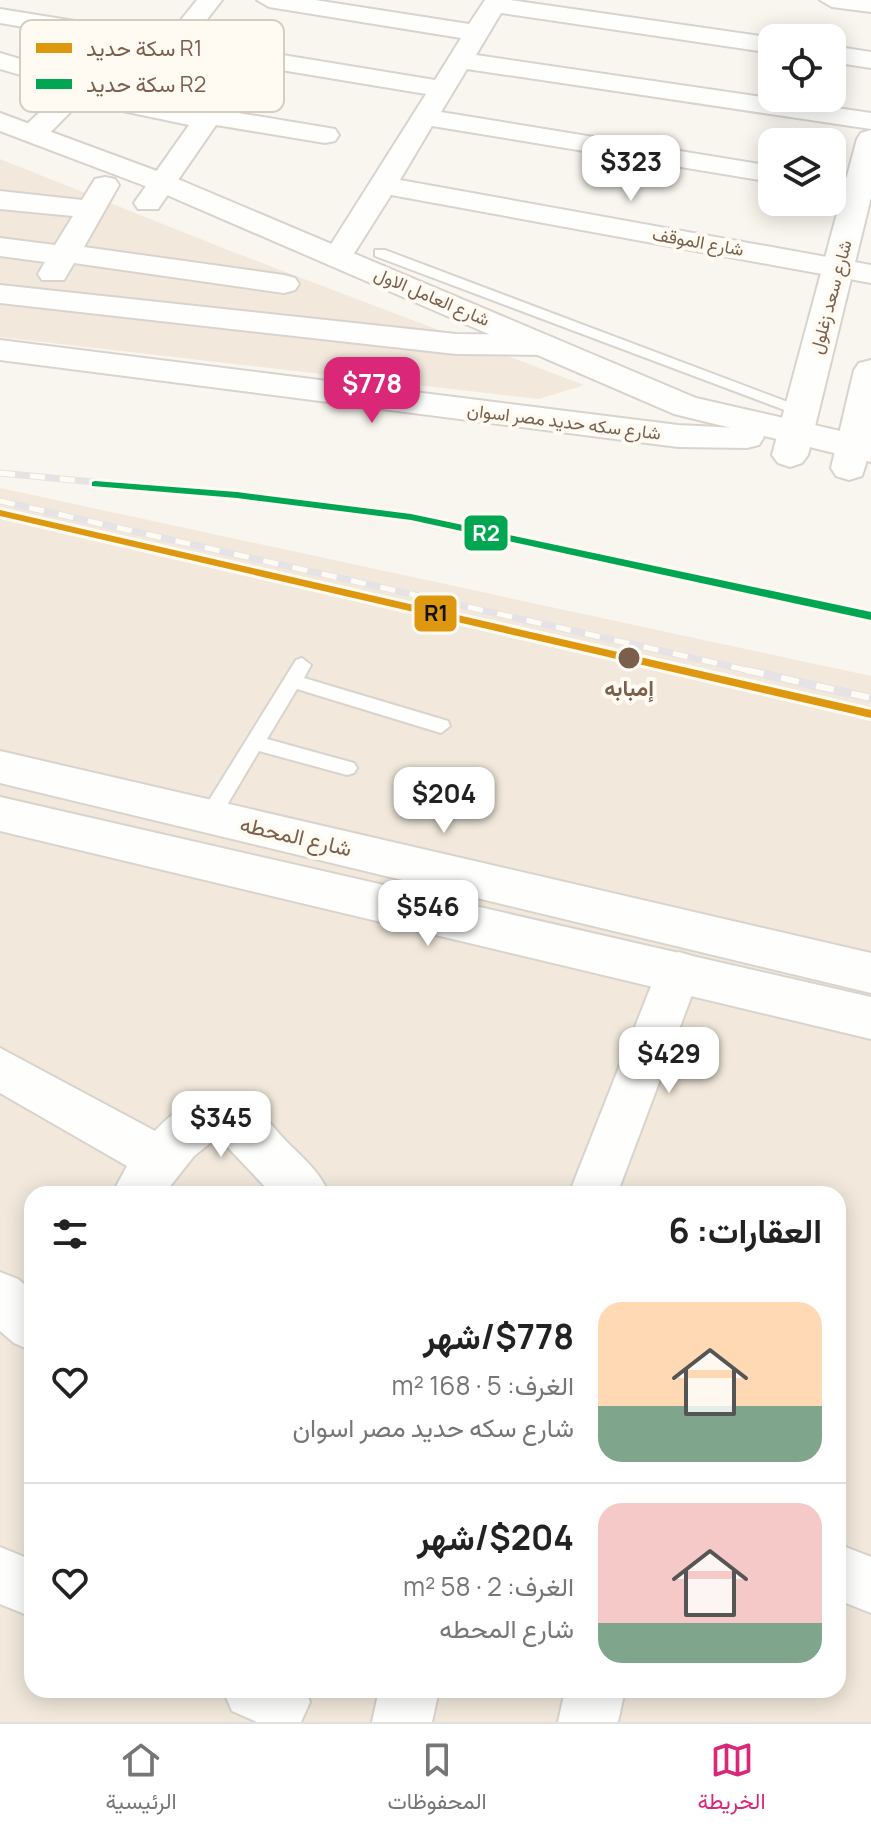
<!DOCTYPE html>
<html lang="ar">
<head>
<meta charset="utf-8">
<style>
	:root { --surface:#fff; --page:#f2f2f2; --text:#222; --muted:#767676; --line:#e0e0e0; --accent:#db2777 }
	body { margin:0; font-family:Manrope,Vazirmatn,sans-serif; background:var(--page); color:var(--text); direction:rtl; height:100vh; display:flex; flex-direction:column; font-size:30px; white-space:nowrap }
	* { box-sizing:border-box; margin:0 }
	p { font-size:26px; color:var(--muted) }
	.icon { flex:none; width:44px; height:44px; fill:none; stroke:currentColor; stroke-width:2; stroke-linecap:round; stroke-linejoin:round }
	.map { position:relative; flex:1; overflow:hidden; direction:ltr }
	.sheet { position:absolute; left:24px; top:1186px; width:822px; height:512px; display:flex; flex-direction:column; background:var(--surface); border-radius:24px; box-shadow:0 4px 20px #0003; direction:rtl }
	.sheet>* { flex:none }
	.fabs { position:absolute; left:758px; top:24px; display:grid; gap:16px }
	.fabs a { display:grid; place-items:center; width:88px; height:88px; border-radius:16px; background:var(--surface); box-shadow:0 4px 20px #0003; font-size:40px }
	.price { position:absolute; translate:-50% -68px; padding:0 18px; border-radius:16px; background:#fff; color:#222; font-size:26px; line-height:52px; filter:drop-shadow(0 2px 4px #0008) }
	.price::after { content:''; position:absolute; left:50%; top:48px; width:24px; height:18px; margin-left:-12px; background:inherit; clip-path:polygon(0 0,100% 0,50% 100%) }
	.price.current { background:var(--accent); color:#fff }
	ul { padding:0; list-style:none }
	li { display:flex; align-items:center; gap:24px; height:200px; padding:0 24px }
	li+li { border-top:2px solid var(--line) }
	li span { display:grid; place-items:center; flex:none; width:224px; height:160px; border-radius:24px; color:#555 }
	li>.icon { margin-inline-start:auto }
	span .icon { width:96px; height:96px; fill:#fffc; stroke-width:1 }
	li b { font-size:34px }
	h2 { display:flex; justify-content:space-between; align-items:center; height:96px; padding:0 24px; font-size:34px }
	.tab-bar { display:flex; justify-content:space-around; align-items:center; height:112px; border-top:2px solid var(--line); background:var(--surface); font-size:22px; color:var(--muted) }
	.tab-bar a { display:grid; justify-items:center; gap:4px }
	.tab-bar .current { color:var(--accent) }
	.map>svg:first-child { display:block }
	.residential { fill:#f2e9dc; fill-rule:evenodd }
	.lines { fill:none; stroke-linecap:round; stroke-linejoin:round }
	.service-casing { stroke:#d9d3cd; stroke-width:4 }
	.minor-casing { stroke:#d9d3cd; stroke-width:4 }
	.tertiary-casing { stroke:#d9d3cd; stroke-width:4 }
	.secondary-casing { stroke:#d9d2ca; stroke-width:4 }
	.service { fill:#fefefd; fill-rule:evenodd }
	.minor { fill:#fefefd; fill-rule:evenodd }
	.tertiary { fill:#fefefd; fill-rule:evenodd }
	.secondary { fill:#fefefd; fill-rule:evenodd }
	.rail-far1-casing { stroke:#e6e3e6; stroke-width:7 }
	.rail-casing { stroke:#e6e3e6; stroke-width:9 }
	.rail-far1 { stroke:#fffbf2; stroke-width:5; stroke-dasharray:15; stroke-linecap:butt }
	.rail { stroke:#fffbf2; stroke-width:6; stroke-dasharray:18; stroke-linecap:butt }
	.rail-1-casing { stroke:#fffbf2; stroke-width:6 }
	.rail-2-casing { stroke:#fffbf2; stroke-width:6 }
	.rail-1 { fill:#de980f; fill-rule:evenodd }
	.rail-2 { fill:#00a651; fill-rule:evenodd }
	.stop-dot { fill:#7a5f4c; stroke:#fffbf2; stroke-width:3 }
	.labels { text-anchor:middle; stroke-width:8; stroke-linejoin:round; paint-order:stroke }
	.far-street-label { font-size:18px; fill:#7a5f4c; stroke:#fffbf2 }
	.stop-label { font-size:22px; font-weight:bold; fill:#7a5f4c; stroke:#fffbf2 }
	.street-label { font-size:22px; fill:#7a5f4c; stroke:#fffbf2 }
	.key { fill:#fffbf2; stroke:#d7ccc0; stroke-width:2 }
	.key-label { font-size:22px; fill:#7a5f4c }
	.line-badge { stroke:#fffbf2; stroke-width:3 }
	.badge-label { font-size:22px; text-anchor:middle; font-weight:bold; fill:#fff }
	.pale-badge-label { font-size:22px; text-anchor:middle; font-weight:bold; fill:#111 }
</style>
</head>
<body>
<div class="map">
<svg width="871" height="1722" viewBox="0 0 871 1722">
	<rect width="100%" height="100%" fill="#f9f6ef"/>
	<g class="residential">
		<path d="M0,159l233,93 351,133 -45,14 -539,-62z"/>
		<path d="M0,488l871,188v1046h-871zM32,1194h806v496h-806z"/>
	</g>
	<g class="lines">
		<defs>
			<g id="service">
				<path d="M375,250h10l424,160 -8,5 -6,-1 -420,-158z"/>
				<path d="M302,658l9,7 -7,13 144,43 2,5 -9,7 -144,-44 -30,50 87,24 3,5 -3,5 -7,2 -88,-24 -42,71h-14l-3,-6 3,-6 93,-150z"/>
			</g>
			<g id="minor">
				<path d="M197,0h25l-31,40 244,40 26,-42 -192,-31 -12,-7h58l154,24 16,-24h25l264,38 -2,15 -271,-40 -25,42 395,58v16l-404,-60 -26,43 331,54v16l-340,-56 -32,54 471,85v18l-480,-88 -43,68h-20l-5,-6 103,-163 -169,-28 -31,45 109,18 4,6 -4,6 -10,2 -109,-18 -58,84h-20l-4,-6 55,-78 -109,-23 -37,38h-20l-4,-6 4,-6 70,-67 9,-3 120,20 11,-16 -233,-39v-14l168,27zM107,75l105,17 -13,19 -106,-22z"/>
				<path d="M820,0h51v12l-39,-5z"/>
				<path d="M832,46l39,6v16l-39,-6z"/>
				<path d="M0,53l37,11 4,5 -13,8 -28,-8z"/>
				<path d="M832,175l38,7 1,10 -11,4 -28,-5z"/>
				<path d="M105,177l10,2 4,6 -35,62 200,28 11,3 4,6 -4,6 -11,3 -210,-30 -10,17h-22l-4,-6 7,-12 -45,-6v-18l55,7 18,-29 -73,-7v-18l82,9 13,-21z"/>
				<path d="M0,285l456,49 87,1 11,3 5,7 -5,7 -11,3 -87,-1 -456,-51z"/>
				<path d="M0,340l678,85 81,4 5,8 -5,8 -12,3 -69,-1 -678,-87z"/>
				<path d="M679,952l16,5 6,14 -84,223h-48l88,-223 6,-14z"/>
				<path d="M0,1048l155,83c23,-25 59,-49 92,-29 15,9 28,28 40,40 16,16 33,30 42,52h-57l-54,-57 -24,19 -30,38h-52l15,-28 -127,-73z"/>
				<path d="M0,1272l18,7 14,12v60l-18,-8 -14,-12z"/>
				<path d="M838,1544l33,13v56l-33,-13z"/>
				<path d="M0,1547l32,13v57l-32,-13z"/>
				<path d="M223,1690h82l5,12 -9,20h-44l-25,-11z"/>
				<path d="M379,1690h60l-7,32h-60z"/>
				<path d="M565,1690h60l-7,32h-60z"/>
			</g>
			<g id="tertiary">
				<path d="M871,130v67l-63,258 -6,8 -12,4 -12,-4 -6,-8 85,-316 4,-6z"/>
				<path d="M871,360v88l-9,28 -13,4 -13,-4 -5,-8 23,-98 5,-7z"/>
				<path d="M0,751l871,202v40l-871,-210z"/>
				<path d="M0,797l871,200v42l-871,-208z"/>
			</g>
			<path id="secondary" d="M0,113l173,64 523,221 175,40v24l-197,-48 -521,-225 -153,-58z"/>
		</defs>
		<use href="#service" class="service-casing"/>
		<use href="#minor" class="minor-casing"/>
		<use href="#tertiary" class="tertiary-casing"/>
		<use href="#secondary" class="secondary-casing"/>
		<use href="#service" class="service"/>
		<use href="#minor" class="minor"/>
		<use href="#tertiary" class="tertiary"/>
		<use href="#secondary" class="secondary"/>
		<defs>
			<g id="rail-far1">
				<path d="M0,473l344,33 527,110"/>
				<path d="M0,501l755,171"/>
			</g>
			<path id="rail" d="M746,670l125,28"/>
		</defs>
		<use href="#rail-far1" class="rail-far1-casing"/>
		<use href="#rail" class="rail-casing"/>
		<use href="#rail-far1" class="rail-far1"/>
		<use href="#rail" class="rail"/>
		<defs>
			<path id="rail-1" d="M0,510l871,200v8l-871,-202z"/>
			<path id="rail-2" d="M95,481l142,11 174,22 460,98v8l-460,-100 -174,-22 -145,-12v-4z"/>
		</defs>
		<use href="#rail-1" class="rail-1-casing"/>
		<use href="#rail-2" class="rail-2-casing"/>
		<use href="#rail-1" class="rail-1"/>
		<use href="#rail-2" class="rail-2"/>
	</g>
	<circle class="stop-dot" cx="629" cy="658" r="12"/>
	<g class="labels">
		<g class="far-street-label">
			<text transform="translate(698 242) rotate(10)" y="6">شارع الموقف</text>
			<text transform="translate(432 297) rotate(23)" y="6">شارع العامل الاول</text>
			<text transform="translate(831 297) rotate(-75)" y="6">شارع سعد زغلول</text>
			<text transform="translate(564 422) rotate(7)" y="6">شارع سكه حديد مصر اسوان</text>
		</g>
		<g class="stop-label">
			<text x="629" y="696">إمبابه</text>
		</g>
		<g class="street-label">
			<text transform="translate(296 836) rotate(13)" y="8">شارع المحطه</text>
		</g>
	</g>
	<rect x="20" y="20" width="264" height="92" rx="12" class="key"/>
	<rect x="36" y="43" width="36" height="10" fill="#de980f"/>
	<rect x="36" y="79" width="36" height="10" fill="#00a651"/>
	<g class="key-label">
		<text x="86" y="56">سكة حديد R1</text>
		<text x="86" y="92">سكة حديد R2</text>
	</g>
	<g class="line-badge">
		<rect x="463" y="514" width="46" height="38" rx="8" fill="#00a651"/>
		<rect x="413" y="594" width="45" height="39" rx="8" fill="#de980f"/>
	</g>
	<g class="badge-label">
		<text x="486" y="541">R2</text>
	</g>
	<g class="pale-badge-label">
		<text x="436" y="621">R1</text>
	</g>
</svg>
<div class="fabs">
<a><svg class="icon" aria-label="locate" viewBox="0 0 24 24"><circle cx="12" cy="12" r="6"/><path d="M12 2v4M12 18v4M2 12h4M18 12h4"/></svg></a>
<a><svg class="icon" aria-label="layers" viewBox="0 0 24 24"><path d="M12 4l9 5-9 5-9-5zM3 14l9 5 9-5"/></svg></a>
</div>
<b class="price" style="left:631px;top:203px">$323</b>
<b class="price current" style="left:372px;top:425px">$778</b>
<b class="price" style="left:444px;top:835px">$204</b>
<b class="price" style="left:428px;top:948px">$546</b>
<b class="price" style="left:669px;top:1095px">$429</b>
<b class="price" style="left:221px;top:1159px">$345</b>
<section class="sheet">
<h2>العقارات: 6<svg class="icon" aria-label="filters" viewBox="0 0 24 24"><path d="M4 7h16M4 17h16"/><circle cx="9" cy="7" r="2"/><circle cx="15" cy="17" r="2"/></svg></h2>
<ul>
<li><span style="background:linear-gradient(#ffd9b3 65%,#7fa58c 0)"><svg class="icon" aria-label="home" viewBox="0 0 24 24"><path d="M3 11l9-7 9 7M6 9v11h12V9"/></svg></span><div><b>$778/شهر</b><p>الغرف: 5 · 168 m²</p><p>شارع سكه حديد مصر اسوان</p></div><svg class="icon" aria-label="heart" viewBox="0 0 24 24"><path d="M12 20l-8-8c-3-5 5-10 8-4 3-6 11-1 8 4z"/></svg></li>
<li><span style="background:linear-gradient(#f6c9c9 75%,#7fa58c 0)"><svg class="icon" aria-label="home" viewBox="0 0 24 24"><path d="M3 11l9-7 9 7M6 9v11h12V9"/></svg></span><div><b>$204/شهر</b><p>الغرف: 2 · 58 m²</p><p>شارع المحطه</p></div><svg class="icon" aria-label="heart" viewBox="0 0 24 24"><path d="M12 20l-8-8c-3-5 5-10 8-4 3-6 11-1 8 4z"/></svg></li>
</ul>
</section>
</div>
<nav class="tab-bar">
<a class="current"><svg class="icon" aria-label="map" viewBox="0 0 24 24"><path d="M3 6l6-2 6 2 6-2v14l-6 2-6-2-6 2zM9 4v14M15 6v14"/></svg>الخريطة</a>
<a><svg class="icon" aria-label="saved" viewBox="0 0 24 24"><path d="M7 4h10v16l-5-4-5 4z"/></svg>المحفوظات</a>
<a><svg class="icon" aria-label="home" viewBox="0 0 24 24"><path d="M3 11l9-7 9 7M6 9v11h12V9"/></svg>الرئيسية</a>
</nav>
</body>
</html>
